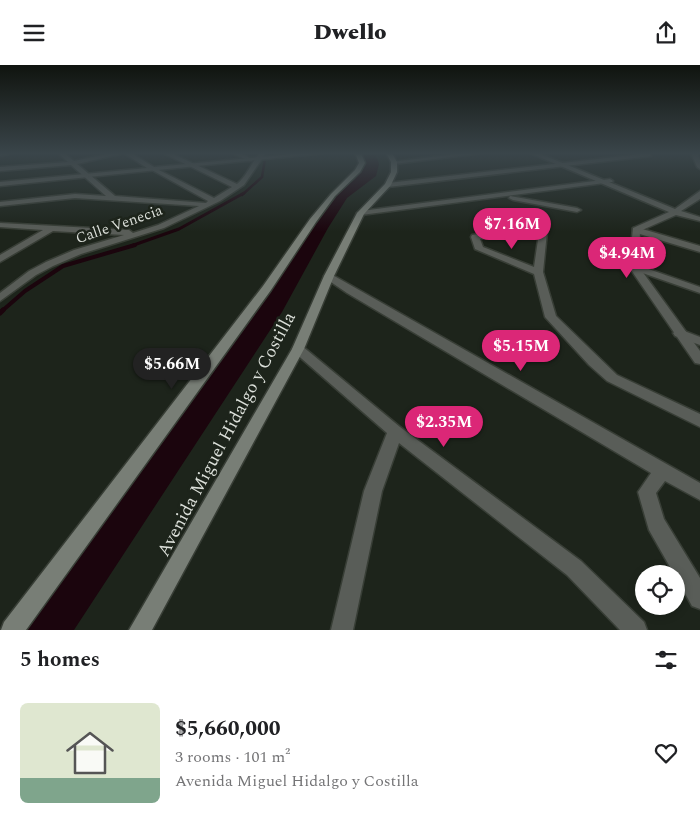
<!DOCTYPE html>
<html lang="en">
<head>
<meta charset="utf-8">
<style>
	:root { --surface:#fff; --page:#f6f6f6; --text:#202124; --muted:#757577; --accent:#db2777 }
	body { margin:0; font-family:Spectral,serif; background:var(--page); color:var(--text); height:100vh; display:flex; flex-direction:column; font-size:19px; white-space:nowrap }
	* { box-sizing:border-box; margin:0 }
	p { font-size:16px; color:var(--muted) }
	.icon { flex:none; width:28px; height:28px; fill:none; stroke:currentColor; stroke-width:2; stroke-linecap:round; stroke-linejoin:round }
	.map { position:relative; height:565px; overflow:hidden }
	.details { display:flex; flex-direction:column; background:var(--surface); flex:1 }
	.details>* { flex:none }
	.buttons { position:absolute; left:635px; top:500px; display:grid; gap:10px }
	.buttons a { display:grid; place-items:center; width:50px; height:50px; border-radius:50%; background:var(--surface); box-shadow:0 2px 8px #0003; font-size:25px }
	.price { position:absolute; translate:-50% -42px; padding:0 11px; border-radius:18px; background:var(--accent); color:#fff; font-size:16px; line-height:32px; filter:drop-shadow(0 1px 2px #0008) }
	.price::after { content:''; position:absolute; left:50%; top:30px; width:15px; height:11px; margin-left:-8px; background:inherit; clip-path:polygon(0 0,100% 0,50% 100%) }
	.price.on { background:#222; color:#fff }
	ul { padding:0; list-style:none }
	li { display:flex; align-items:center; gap:15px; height:125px; padding:0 20px }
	li span { display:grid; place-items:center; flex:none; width:140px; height:100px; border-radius:8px; color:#555 }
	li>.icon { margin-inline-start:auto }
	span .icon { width:60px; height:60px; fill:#fffc; stroke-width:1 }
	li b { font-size:21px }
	h2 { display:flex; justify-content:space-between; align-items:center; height:60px; padding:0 20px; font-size:21px }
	header { display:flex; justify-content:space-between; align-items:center; height:65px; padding:0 20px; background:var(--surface); font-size:22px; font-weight:800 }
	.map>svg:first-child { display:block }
	.water { fill:#1b050d }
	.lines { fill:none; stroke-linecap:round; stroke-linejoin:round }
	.stream-far3 { stroke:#1b050d; stroke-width:2.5 }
	.stream-far2 { stroke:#1b050d; stroke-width:3 }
	.stream-far1 { stroke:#1b050d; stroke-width:4 }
	.stream { stroke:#1b050d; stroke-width:5 }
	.minor-casing { stroke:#383e36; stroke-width:3 }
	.tertiary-casing { stroke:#383e36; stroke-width:3 }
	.secondary-casing { stroke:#383e36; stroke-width:3 }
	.minor { fill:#595d58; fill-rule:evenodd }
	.tertiary { fill:#595d58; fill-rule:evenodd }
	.secondary { fill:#787e76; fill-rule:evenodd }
	.labels { text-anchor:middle; stroke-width:5; stroke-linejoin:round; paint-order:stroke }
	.far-street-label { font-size:15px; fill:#dbdfd9; stroke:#1d241b }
	.street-label { font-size:18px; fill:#dbdfd9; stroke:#1d241b }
</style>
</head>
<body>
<header><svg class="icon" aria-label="menu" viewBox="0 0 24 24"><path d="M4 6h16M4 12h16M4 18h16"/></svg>Dwello<svg class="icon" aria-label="share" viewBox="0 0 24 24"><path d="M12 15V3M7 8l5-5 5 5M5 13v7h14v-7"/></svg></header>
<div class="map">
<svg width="700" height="565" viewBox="0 0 700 565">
	<rect width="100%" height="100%" fill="#1d241b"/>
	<path class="water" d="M361,88h14l4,11 -3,12 -29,22 -19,30 -46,84 -208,318h-52l248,-337 47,-74 18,-23 20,-17 8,-11 2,-9z"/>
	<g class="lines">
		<path class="stream-far3" d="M242,130l20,-18 4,-24"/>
		<path class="stream-far2" d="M131,181l48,-17 65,-36"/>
		<path class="stream-far1" d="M2,246l23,-20 38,-25 72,-21"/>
		<path class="stream" d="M0,248l3,-3"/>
		<defs>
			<g id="minor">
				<path d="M0,88h13l-13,3z"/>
				<path d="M58,88h6l10,8 38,-8h12l-47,11 38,32 91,7 2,-2 -58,-32 5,-1 59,30 18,-11 -69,-34h8l66,31c10,-8 14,-21 23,-31h6l-22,32 -24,16 -56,27 -83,26 -28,12 -17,9 -36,26v-8l29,-22 17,-9 28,-12 50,-15 -71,-4 -53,31v-7l43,-25 -43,-3v-4l129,7 4,3 25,-8 41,-19 -124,-8 -75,8v-4l75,-8 31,2 -35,-31 -71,6v-4l68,-5z"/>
				<path d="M232,88h8l14,7 -5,1z"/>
				<path d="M463,88h20l-89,11 -3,-2z"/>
				<path d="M649,88l2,3 -263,31 -3,-2 3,-2z"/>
				<path d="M610,114l3,2 -1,1 -251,33 -4,-2 4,-2z"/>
				<path d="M510,131l67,12 4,2 -4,2 -64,-12 -4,-2z"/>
				<path d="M530,160l17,7 -4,40 13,44 61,59 83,39v13l-93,-46 -18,-16 -44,-48 -11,-43 -59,-25 -4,-12 1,-2zM529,165l10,3 -5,34 -51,-20 -3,-8z"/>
				<path d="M633,163h6l61,18v6l-67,-20z"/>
				<path d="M634,199l66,23v6l-69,-24 -2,-2z"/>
				<path d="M329,208l371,210v17l-35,-19 -9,12 8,26 36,59v31l-8,-3 -16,-29v-3h-2l-25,-44 -11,-38 13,-19 -304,-180 -22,-15 -1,-2z"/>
				<path d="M679,264l21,8v8l-25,-9 -2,-3z"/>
				<path d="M298,280l4,1 98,81 181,134 63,61 3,8h-27l-53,-55 -168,-132 -17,48 -29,139h-22l33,-139 23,-58 -93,-81 -2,-3 2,-3z"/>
			</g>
			<g id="tertiary">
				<path d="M124,88h7l23,14 149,-14h22l-325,33v-4l147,-14z"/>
				<path d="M530,88h8l137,56 25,-18v8l-19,12 19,6v4l-24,-6 -36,16 -1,36 61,84v13l-5,-1 -66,-96 4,-39 36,-16z"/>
				<path d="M691,88h6l3,7v9l-3,-2z"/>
			</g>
			<g id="secondary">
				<path d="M355,88h6l4,10 -5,9 -25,24 -19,26 -45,68 -245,340h-25l3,-8 259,-336 47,-67 21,-25 24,-24 4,-7z"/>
				<path d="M386,88h6l5,9v10l-6,13 -27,29 -30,62 -30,73 -152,281h-23l163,-281 32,-73 33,-63 28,-29 6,-12v-10z"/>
			</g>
		</defs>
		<use href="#minor" class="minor-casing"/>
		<use href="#tertiary" class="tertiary-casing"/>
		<use href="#secondary" class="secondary-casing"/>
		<use href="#minor" class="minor"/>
		<use href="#tertiary" class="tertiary"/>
		<use href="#secondary" class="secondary"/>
	</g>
	<linearGradient id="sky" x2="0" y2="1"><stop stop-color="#10140f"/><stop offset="0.53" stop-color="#3a454a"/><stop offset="1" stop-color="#3a454a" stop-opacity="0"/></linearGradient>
	<rect width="700" height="167" fill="url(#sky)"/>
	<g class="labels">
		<g class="far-street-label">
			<text transform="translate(119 159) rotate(-19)" y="5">Calle Venecia</text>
		</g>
		<g class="street-label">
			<text transform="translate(226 369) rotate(-62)" y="6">Avenida Miguel Hidalgo y Costilla</text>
		</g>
	</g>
</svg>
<div class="buttons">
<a><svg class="icon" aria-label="locate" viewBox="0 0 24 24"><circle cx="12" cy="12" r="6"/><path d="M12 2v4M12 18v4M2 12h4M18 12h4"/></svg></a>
</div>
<b class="price" style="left:512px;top:185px">$7.16M</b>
<b class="price" style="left:627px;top:214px">$4.94M</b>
<b class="price" style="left:521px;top:307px">$5.15M</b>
<b class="price on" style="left:172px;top:325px">$5.66M</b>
<b class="price" style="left:444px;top:383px">$2.35M</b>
</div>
<section class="details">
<h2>5 homes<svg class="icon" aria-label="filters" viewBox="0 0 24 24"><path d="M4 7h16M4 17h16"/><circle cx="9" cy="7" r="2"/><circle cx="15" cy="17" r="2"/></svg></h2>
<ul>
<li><span style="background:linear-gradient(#dfe7d0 75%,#7fa58c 0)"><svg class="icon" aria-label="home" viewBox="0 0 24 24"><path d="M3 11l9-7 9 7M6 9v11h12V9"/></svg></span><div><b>$5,660,000</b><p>3 rooms · 101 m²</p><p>Avenida Miguel Hidalgo y Costilla</p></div><svg class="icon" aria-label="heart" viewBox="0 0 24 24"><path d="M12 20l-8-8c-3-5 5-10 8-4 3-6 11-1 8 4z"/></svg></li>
</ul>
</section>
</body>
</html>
